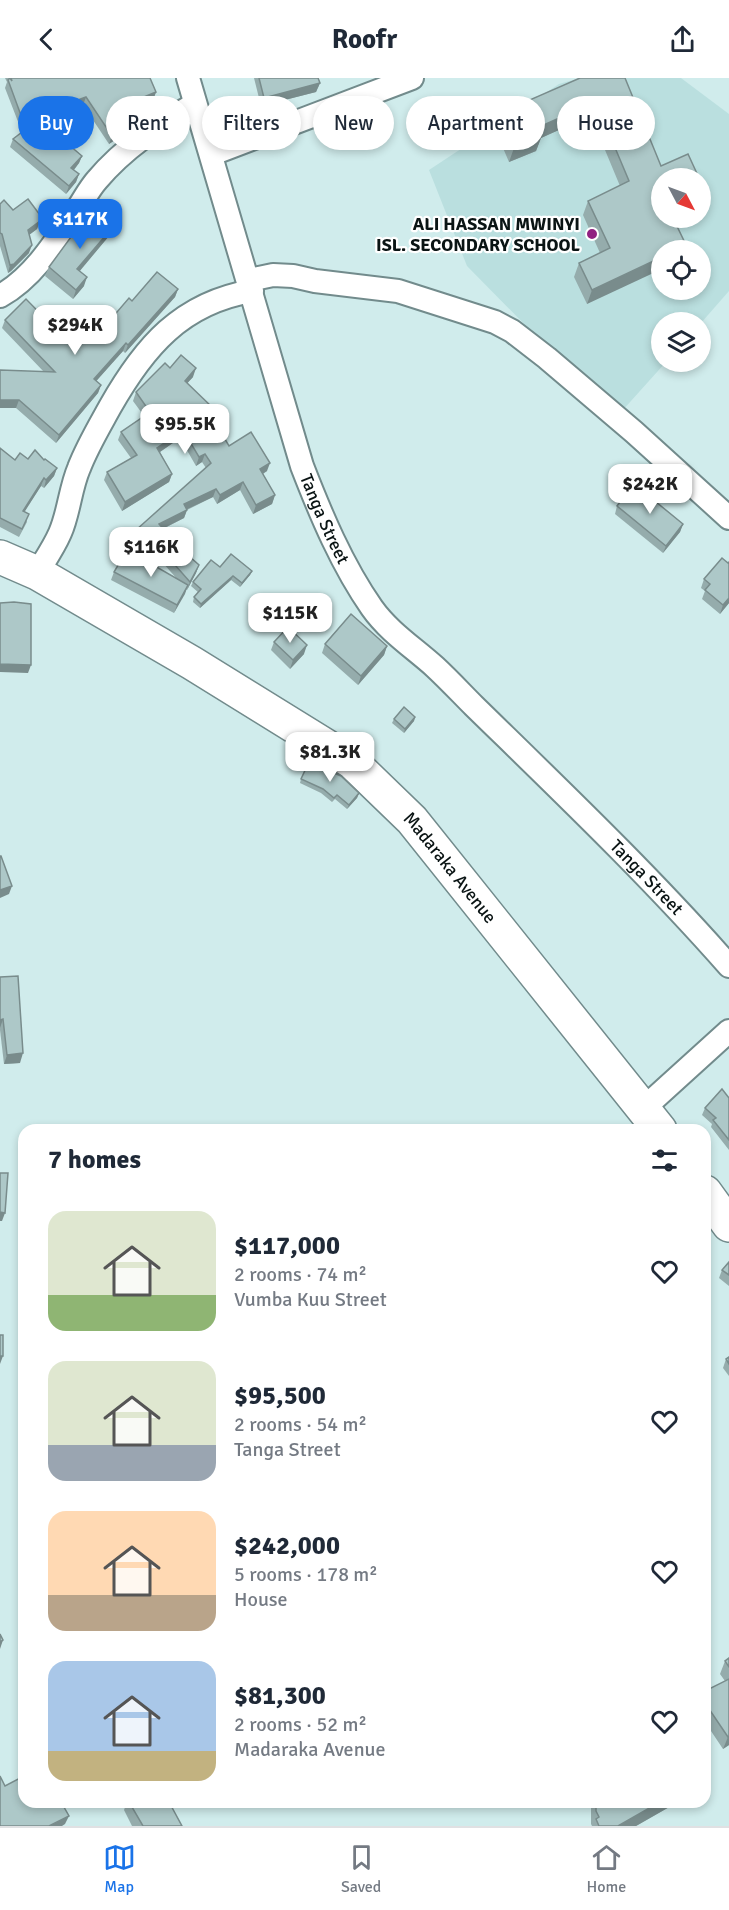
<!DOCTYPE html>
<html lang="en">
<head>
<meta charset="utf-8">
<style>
	:root { --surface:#fff; --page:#f6f6f7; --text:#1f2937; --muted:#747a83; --line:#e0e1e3; --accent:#1a73e8 }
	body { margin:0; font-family:Signika,sans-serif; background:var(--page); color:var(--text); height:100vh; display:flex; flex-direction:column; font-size:22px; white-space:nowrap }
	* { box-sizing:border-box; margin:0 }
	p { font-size:20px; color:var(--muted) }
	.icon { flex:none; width:33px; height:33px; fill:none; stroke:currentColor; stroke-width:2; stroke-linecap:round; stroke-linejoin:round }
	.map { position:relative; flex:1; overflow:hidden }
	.panel { position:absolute; left:18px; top:1046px; width:693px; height:684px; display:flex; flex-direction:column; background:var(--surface); border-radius:18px; box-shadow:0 3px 9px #0003 }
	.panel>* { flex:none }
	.banner { position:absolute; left:18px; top:18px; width:693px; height:54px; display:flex; gap:12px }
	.needle { width:39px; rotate:131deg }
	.buttons { position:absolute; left:651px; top:90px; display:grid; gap:12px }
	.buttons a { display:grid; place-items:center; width:60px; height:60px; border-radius:50%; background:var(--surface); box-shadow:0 3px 9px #0003; font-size:30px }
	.price { position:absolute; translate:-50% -51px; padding:0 14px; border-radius:12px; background:#fff; color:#222; font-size:20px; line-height:39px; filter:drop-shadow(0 2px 3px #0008) }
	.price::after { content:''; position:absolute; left:50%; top:36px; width:18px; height:14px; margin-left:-9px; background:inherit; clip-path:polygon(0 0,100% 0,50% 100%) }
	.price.active { background:var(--accent); color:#fff }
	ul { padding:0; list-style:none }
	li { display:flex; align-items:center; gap:18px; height:150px; padding:0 30px }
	li span { display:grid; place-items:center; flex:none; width:168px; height:120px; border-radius:18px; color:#555 }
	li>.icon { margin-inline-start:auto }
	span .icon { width:72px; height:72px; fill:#fffc; stroke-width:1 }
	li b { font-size:26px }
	h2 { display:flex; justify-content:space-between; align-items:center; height:72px; padding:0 30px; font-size:26px }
	.tag { padding:0 21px; border-radius:27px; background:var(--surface); box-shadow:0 3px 9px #0003; font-size:21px; line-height:54px }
	.tag.active { background:var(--accent); color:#fff }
	header { display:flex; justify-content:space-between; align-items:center; height:78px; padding:0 30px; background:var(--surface); font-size:27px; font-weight:700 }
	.menu { display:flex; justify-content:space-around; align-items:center; height:84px; border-top:2px solid var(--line); background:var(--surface); font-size:16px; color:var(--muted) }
	.menu a { display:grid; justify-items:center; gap:3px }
	.menu .active { color:var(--accent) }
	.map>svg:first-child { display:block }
	.built { fill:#badfdf; fill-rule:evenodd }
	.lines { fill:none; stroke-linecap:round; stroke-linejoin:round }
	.minor-casing { stroke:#728b8c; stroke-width:26 }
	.primary-casing { stroke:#728b8c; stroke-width:36 }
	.minor { stroke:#fff; stroke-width:22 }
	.primary { stroke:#fff; stroke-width:33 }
	.wall { fill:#95acac }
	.shaded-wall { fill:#798c8c }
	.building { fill:#adc8c8; stroke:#798c8c; stroke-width:1.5 }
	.poi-dot { fill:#912081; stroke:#fff; stroke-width:2 }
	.labels { text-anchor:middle; stroke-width:4.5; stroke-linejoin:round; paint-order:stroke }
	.poi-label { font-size:18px; font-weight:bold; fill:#0a1414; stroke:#fff; text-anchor:end }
	.street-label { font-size:18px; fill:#0a1414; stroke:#fff }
</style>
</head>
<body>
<header><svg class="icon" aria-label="back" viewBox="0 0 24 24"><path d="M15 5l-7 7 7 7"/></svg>Roofr<svg class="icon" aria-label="share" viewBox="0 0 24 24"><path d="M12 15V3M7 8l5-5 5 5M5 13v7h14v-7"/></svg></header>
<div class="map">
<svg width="729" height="1748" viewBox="0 0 729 1748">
	<rect width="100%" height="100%" fill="#d0ecec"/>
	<path class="built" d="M580,0h101l48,36v177l-28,32 -39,-1v40h4l-44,49 -89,-78 -66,-67 -38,-96 130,-86zM662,100h38v40h-38zM662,172h38v40h-38z"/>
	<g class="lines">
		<defs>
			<g id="minor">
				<path id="s1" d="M188,0l114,388c19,49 40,99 70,142 17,24 42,40 63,59 14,13 26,26 39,39 87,85 175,169 255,260"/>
				<path d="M212,76l200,-76"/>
				<path d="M249,202l24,-5 20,1 22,5 83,10 97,31 17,9 35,27 87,74 95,86"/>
				<path d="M0,218c33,-18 56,-55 76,-85 7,-10 13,-22 21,-31 27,-32 62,-55 98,-76"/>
				<path d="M37,495c8,-13 17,-26 23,-40 9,-20 10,-44 19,-65 8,-21 20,-41 31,-61 34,-60 71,-104 142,-116"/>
				<path d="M644,1030l85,-77"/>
			</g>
			<g id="primary">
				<path id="s2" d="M0,479l37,16 155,90 160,99 60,58 248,310"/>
				<path d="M705,1114l24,33"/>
			</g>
		</defs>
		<use href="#minor" class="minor-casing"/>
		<use href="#primary" class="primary-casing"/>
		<use href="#minor" class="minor"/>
		<use href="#primary" class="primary"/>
	</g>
	<g class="wall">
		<path d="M5,0h145l6,14 -3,8 -27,11 4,19 -21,14 -26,-39 -39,14 11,14 27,23 -3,7 -5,7 5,4 -3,8 -10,12 -56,-47 3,-8 9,-7 -17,-44 2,-6z"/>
		<path d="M254,0h64l2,5 -4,9 -55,14z"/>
		<path d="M580,0l82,100v40l24,27 -2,5h-22l-75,54 -13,-27 5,-14 21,-10 -17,-38 5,-14 32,-15 -25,-60 -30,13 -4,-10 -20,9 -5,13 -27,11 -15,-35 6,-14z"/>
		<path d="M0,126l40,17 -3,8 -8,6v18l-18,18 -3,2 -8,-27z"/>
		<path d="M109,158l-30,35 5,15 -11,13 -28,-23 4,-9z"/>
		<path d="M178,211l-3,8 -50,56 -2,-2 -27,30 5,4 -3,8 -42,50 -40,-35h-16l44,-36 -42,-44 3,-8 69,28 19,-8 39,-39z"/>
		<path d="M170,290l23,9 -6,6 24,32 18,31 38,25 -4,3 12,21 -3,9 -19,10 -13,-24 -23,14 -4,-7 -26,13 -3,8 -21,11 18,20 18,16 -3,8 -9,17 -1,-1 -12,24 -63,-33 3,-8 63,7 -35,-40 -6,4 -3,-5 3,-8 70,-62 -4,-6 -6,4 -16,-28 -20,14 12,22 -3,8 -47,29 -18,-31 3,-8 24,-14 -13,-18 3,-8 23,-16 -11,-15 3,-9z"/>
		<path d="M0,370l15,12 13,-1 16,1 13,8 -3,8 -10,12 -3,-2 -17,26 3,10 -8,15 -19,-10z"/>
		<path d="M617,428l66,18 -3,8 -17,21 -48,-39z"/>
		<path d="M728,485l1,40 -9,11 -18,-15 3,-8 -4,-3 3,-9z"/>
		<path d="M220,489l32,4 -2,4 -10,12 -9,-7 -31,28 -7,-6 1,-5 5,-4 -8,-7 2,-4z"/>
		<path d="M274,564l30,12 -14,15 -19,-19z"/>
		<path d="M325,566l62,2 -3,9 -26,30 -36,-32z"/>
		<path d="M415,639l-1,4 -10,12 -12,-10 2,-4z"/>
		<path d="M301,701l58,14 -2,5 -10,11 -12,-10 -3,3 -11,-9 -21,-10z"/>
		<path d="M0,899l20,86 -16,1 -4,-34z"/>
		<path d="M729,1020v52l-18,-23 1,-3 -10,-9 3,-7z"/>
		<path d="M729,1184v24l-10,-8 3,-8z"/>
		<path d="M729,1279v19l-6,-8 3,-9z"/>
		<path d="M729,1580v87l-6,4 -18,-27v-31l20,-10 -5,-7 5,-13z"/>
		<path d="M127,1724h24l3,3 28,21h-50l-8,-16z"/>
		<path d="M591,1724h87l-42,24h-44l-1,-2z"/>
	</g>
	<g class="shaded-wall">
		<path d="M320,5l-4,9 -55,14 3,-8z"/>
		<path d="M156,14l-3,8 -34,14 3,-8z"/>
		<path d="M86,19l-3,8 -46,17 3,-8z"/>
		<path d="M600,34l-5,14 -30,13 5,-14z"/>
		<path d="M566,37l-5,14 -20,9 -5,13 -27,11 5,-14 23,-20z"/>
		<path d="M133,44l-3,8 -21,14 3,-8z"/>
		<path d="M82,78l-3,7 -10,13 2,-8z"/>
		<path d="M79,96l-3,8 -10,12 3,-8z"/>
		<path d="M40,143l-3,8 -12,9 3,-8z"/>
		<path d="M112,150l-3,8 -35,42 3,-9z"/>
		<path d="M32,167l-3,8 -18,18 -3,2 2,-8z"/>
		<path d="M686,167l-2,5h-9z"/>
		<path d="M662,179v12l-75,35 5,-14z"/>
		<path d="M87,199l-3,9 -11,13 3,-9z"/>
		<path d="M178,211l-3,8 -50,56 3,-8z"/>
		<path d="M126,265l-3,8 -32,36 3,-8z"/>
		<path d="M196,290l-3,9 -11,12 3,-8z"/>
		<path d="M101,307l-3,8 -42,50 3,-8z"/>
		<path d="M0,322h19l-3,8h-16z"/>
		<path d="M183,352l-3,8 -26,18 3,-8z"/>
		<path d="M205,376l-3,8 -6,4 3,-9z"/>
		<path d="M270,385l-3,8 -10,6 3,-8z"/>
		<path d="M57,390l-3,8 -10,12 2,-8z"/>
		<path d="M172,396l-3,8 -47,29 3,-9z"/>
		<path d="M44,400l-3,8 -21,33 3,-8z"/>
		<path d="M243,404l-3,8 -23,14 3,-9z"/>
		<path d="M216,411l-3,8 -32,15 3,-8z"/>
		<path d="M275,417l-3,9 -19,10 3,-9z"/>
		<path d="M187,432l-3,8 -28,14 3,-8z"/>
		<path d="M683,446l-3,8 -17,21 3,-7z"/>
		<path d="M145,453l-3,8 -6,4 3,-9z"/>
		<path d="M199,487l-3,8 -9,17 3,-8z"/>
		<path d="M252,493l-2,4 -10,12 2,-4z"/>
		<path d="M233,498l-2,4 -31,28 1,-4z"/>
		<path d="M188,507l-3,9 -11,19 3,-8z"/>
		<path d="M729,520v5l-9,11 3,-9z"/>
		<path d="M307,567l-3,9 -14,15 3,-9z"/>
		<path d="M387,568l-3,9 -26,30 3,-9z"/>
		<path d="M0,586l31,1 -3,8 -28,-1z"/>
		<path d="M415,639l-1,4 -10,12 1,-4z"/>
		<path d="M359,715l-2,5 -10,11 2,-4z"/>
		<path d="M12,808l-3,8 -9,4v-8z"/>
		<path d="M3,941l-3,9v-8z"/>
		<path d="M23,975l-3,10 -16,1 3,-9z"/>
		<path d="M0,1134l5,1 -3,8h-2z"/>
		<path d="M0,1278h3l-3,8z"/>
		<path d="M3,1562l-3,9v-7z"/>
		<path d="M729,1658v9l-6,4 5,-12z"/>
		<path d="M660,1724h18l-42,24h-18z"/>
		<path d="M69,1738l-4,8 -3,2h-13z"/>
	</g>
	<g class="building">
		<path d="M10,0l2,3 -1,-3h139l6,14 -34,14 11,16 -21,14 -26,-39 -46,17 15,19 27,23 -11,12 8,6 -10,12 -56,-47 13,-10 -18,-49z"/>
		<path d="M259,0h59l2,5 -56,15z"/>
		<path d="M580,0h45l36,88 27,-12 11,24h-37v40h11l13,27 -11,5h-13v7l-70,33 -13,-27 31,-15 -22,-47 41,-20 -29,-69 -30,13 -4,-10 -29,13 4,9 -27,11 -14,-35z"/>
		<path d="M28,121l12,16v6l-12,9 4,15 -18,19 -4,1 -8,-31 -2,-1v-29l4,-4 9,10z"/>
		<path d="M90,133l22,17 -35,41 10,8 -11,13 -27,-23z"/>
		<path d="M157,194l21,17 -50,56 -2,-2 -32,36 7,6 -42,50 -40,-35h-19v-30l55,2 -50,-52 21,-21 48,49 12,-14 7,6 36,-42 3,3z"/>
		<path d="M181,277l15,13 -11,13 28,27 -4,4 20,34 22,-14 19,31 -10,6 15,26 -19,10 -13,-23 -23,13 -4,-6 -32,15 3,6 -28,14 22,25 18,16 -9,17 -45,-51 -6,3 -3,-4 75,-67 -6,-9 -6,3 -16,-27 -26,18 15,26 -47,28 -18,-30 30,-17 -16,-23 29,-20 -14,-20 29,-29 5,5z"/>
		<path d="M0,370l15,12 5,-7 8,6 7,-9 9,10 1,-1 12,9 -11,12 -2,-2 -21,33 6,3 -7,15 -22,-11z"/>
		<path d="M634,406l49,40 -17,22 -49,-40z"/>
		<path d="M127,472l61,35 -11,20 -63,-33z"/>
		<path d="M231,476l21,17 -10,12 -9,-7 -32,28 -7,-7 7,-8 -8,-7 18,-22 9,7z"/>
		<path d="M722,480l6,5 1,-1v36l-6,7 -18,-15 5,-6 -6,-5z"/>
		<path d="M14,524l17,2v61l-31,-1v-61z"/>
		<path d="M351,536l36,32 -26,30 -36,-32z"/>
		<path d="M288,549l19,18 -14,15 -19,-18z"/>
		<path d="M404,629l11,10 -10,12 -11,-10z"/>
		<path d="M309,684l32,14 18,17 -10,12 -12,-10 -3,3 -11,-9 -22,-10z"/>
		<path d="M0,778h1l11,30 -12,4z"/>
		<path d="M18,898l5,77 -16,2 -4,-36 -3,1v-43z"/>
		<path d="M722,1011l7,9v42l-16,-20 3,-2 -11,-10z"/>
		<path d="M0,1095h8l-3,40 -5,-1z"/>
		<path d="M729,1184v13l-7,-5z"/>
		<rect x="0" y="1257" width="3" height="21"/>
		<path d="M729,1279v7l-3,-5z"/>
		<path d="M0,1556l3,6 -3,2z"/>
		<path d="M729,1580v9l-4,-6z"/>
		<path d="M729,1601v57l-1,1 -23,-34v-12z"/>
		<path d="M0,1698l5,10 19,-10v26h37l8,14 -20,10h-49z"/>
		<path d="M129,1724h22l3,3 7,-3h8l13,24h-39z"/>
		<path d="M596,1724h64l-42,24h-19l-3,-7 3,-2 -3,-6z"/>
	</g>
	<circle class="poi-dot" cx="592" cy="156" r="6"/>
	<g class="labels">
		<g class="poi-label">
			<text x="580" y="152">ALI HASSAN MWINYI<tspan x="580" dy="21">ISL. SECONDARY SCHOOL</tspan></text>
		</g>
		<g class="street-label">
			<text dy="6" stroke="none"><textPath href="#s1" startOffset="462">Tanga Street</textPath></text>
			<text dy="6" stroke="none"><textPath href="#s2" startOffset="552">Madaraka Avenue</textPath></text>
			<text dy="6" stroke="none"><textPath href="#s1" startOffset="948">Tanga Street</textPath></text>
		</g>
	</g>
</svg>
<div class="buttons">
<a><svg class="needle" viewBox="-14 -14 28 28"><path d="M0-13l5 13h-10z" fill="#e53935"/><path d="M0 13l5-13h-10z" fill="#747a83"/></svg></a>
<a><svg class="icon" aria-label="locate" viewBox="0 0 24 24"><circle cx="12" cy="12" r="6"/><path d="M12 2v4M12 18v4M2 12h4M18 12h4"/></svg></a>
<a><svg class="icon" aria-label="layers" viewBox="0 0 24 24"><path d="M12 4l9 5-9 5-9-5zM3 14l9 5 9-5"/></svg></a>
</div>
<b class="price active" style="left:80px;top:172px">$117K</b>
<b class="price" style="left:75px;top:278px">$294K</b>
<b class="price" style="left:185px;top:377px">$95.5K</b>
<b class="price" style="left:650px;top:437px">$242K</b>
<b class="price" style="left:151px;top:500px">$116K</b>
<b class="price" style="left:290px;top:566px">$115K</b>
<b class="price" style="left:330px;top:705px">$81.3K</b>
<div class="banner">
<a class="tag active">Buy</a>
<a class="tag">Rent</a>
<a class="tag">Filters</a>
<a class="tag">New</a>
<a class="tag">Apartment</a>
<a class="tag">House</a>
</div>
<section class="panel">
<h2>7 homes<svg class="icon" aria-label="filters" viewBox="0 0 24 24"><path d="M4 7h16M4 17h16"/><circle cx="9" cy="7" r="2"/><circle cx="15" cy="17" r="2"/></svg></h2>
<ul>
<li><span style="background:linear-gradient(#dfe7d0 70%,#8fb573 0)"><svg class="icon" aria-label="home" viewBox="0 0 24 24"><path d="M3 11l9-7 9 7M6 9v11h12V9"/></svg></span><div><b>$117,000</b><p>2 rooms · 74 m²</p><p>Vumba Kuu Street</p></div><svg class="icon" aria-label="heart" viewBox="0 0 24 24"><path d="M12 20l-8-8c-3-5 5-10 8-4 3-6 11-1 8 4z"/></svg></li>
<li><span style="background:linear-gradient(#dfe7d0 70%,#9aa5b1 0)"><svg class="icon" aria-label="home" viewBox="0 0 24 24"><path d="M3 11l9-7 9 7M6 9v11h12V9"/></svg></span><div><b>$95,500</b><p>2 rooms · 54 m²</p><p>Tanga Street</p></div><svg class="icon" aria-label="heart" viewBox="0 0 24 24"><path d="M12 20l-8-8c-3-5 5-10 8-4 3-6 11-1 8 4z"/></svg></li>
<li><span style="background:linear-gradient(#ffd9b3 70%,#b9a48a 0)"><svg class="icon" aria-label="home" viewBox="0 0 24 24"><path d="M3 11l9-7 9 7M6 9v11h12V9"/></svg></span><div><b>$242,000</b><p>5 rooms · 178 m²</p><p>House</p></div><svg class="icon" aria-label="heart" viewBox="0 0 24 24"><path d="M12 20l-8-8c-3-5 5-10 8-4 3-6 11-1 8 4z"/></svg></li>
<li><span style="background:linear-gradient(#a9c7e8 75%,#c2b280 0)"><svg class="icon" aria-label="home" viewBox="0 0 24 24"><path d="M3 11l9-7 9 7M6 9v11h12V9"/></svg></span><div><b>$81,300</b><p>2 rooms · 52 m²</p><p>Madaraka Avenue</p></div><svg class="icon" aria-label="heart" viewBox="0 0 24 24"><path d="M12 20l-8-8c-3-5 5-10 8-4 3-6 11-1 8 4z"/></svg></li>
</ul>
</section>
</div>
<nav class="menu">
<a class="active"><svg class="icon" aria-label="map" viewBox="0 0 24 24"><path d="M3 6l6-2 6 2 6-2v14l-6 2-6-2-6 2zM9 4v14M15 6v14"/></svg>Map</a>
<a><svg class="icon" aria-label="saved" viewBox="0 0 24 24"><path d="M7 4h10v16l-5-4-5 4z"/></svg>Saved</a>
<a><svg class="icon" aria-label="home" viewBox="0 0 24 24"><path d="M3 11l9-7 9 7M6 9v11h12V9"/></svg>Home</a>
</nav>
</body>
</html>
